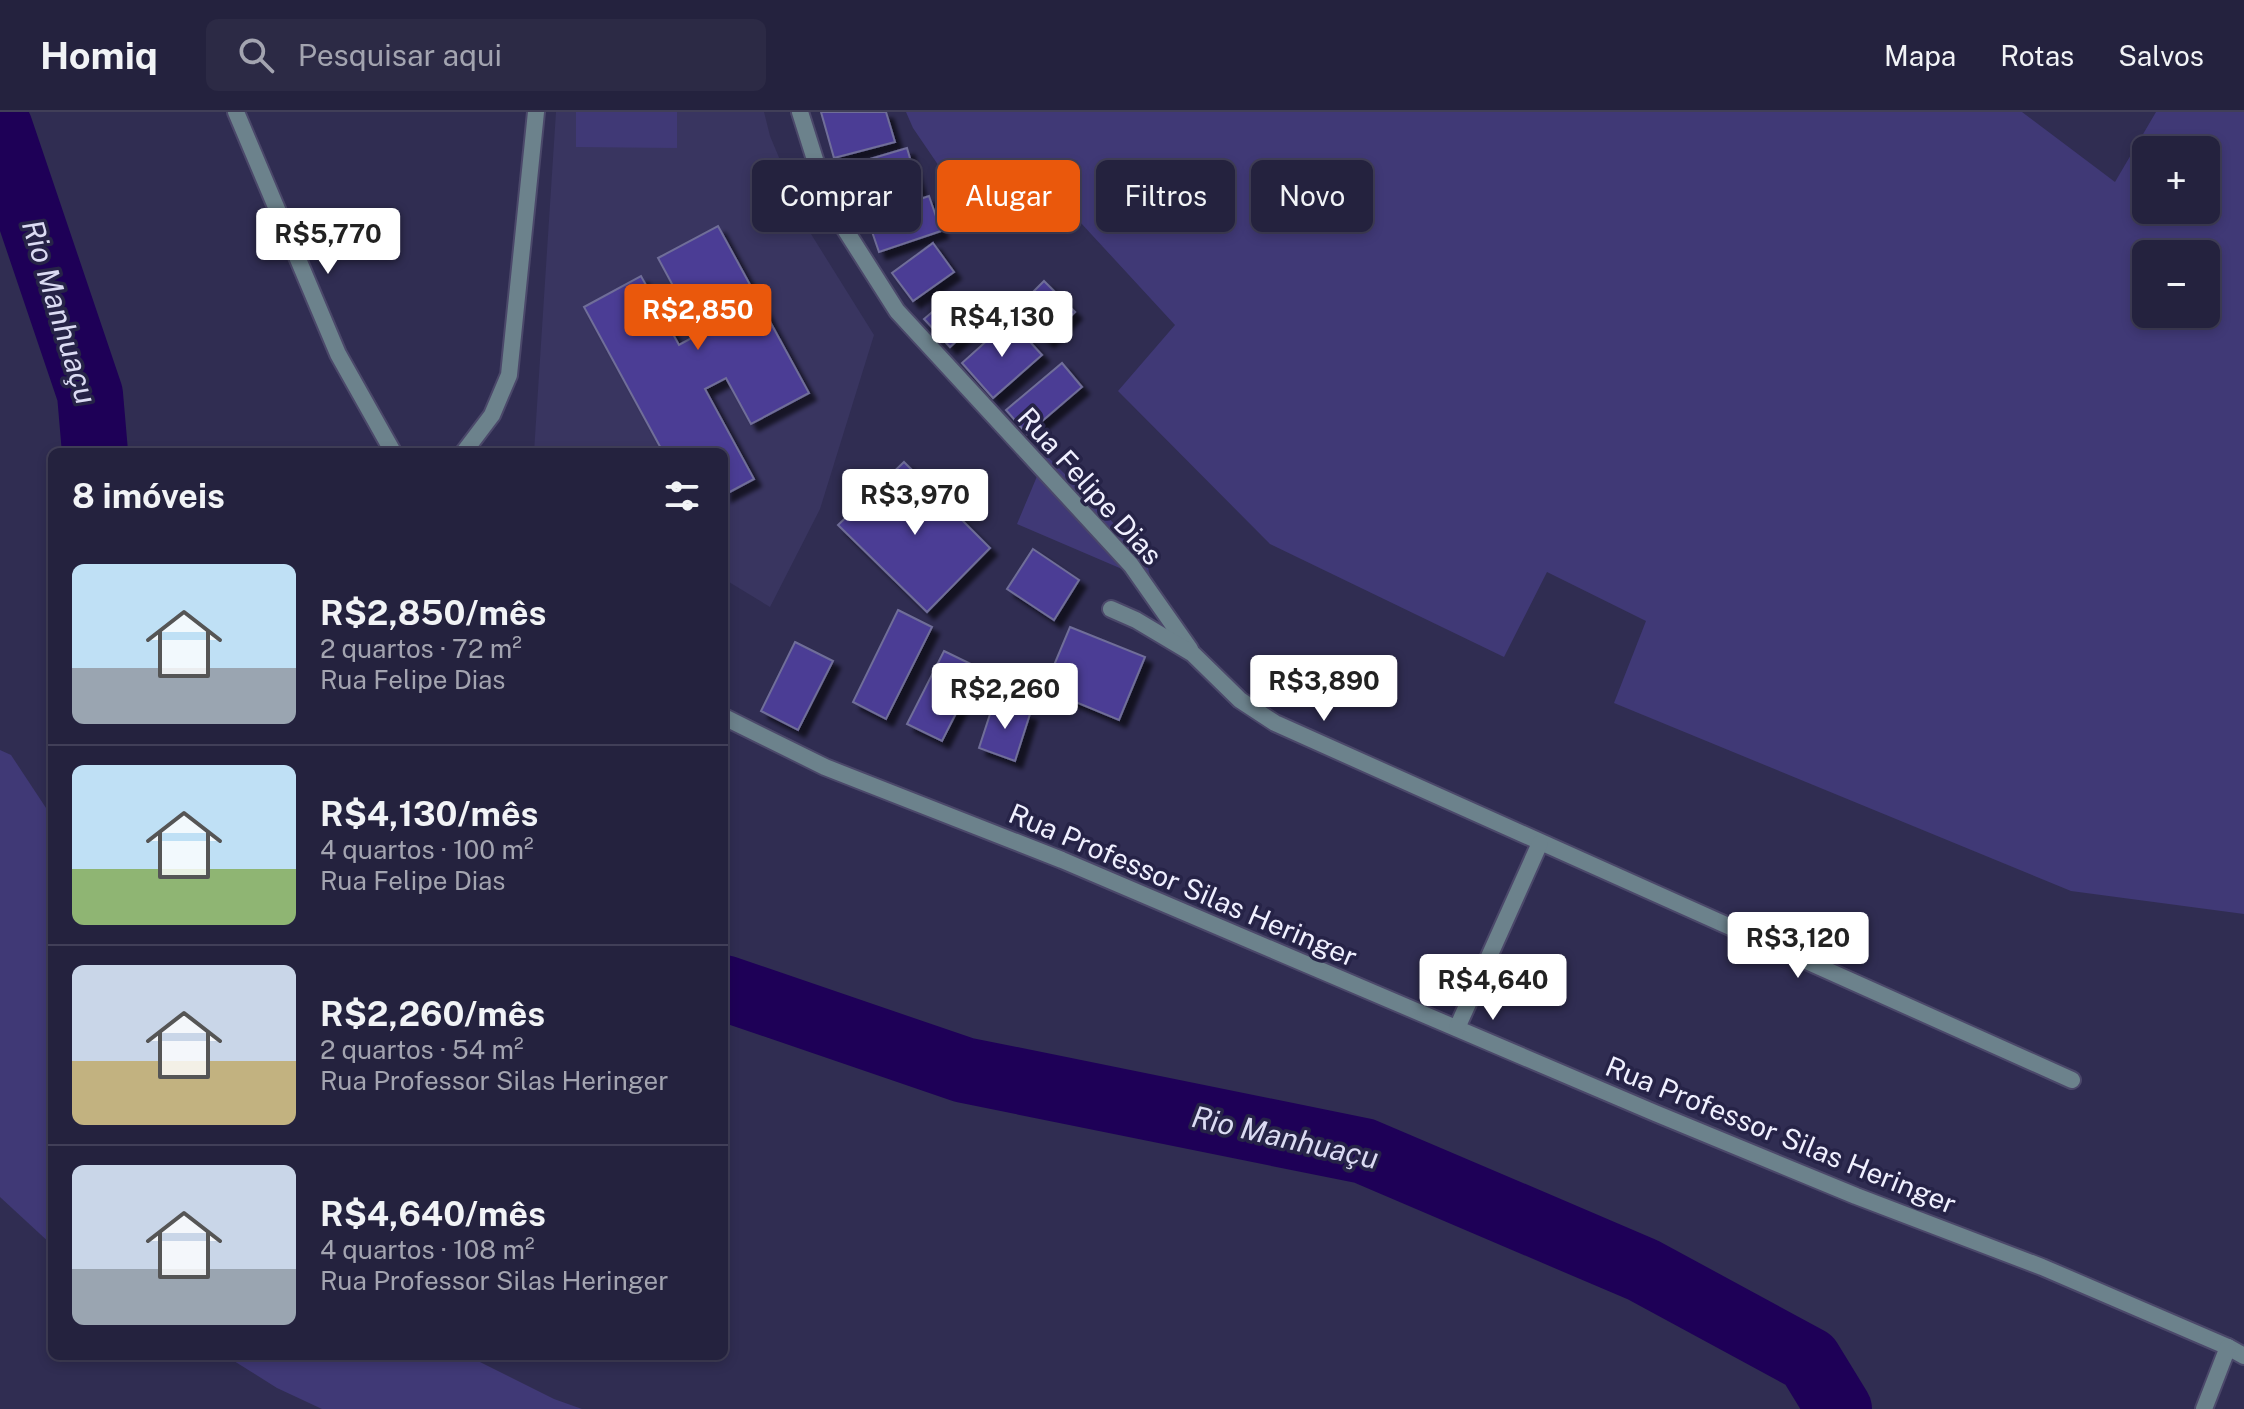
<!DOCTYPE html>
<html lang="pt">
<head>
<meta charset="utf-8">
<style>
	:root { --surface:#24223e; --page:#2c2a45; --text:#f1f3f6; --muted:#a3a4b0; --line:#413f58; --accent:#ea580c }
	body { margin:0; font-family:"Public Sans",sans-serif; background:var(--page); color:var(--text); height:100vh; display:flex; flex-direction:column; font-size:30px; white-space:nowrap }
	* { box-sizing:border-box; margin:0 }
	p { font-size:26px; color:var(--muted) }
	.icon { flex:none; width:44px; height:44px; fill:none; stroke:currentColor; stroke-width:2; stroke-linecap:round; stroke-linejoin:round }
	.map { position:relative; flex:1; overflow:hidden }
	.panel { position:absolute; left:48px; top:336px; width:680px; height:912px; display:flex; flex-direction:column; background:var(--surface); border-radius:12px; box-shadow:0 4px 12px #0003,0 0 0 2px var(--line) }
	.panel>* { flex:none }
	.top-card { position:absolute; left:752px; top:48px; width:760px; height:72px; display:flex; gap:16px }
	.tools { position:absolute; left:2132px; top:24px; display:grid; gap:16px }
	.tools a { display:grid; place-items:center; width:88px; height:88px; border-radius:12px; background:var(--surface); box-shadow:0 4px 12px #0003,0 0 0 2px var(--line); font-size:40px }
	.price { position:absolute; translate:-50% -68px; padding:0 18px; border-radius:8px; background:#fff; color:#222; font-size:26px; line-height:52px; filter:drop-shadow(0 2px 4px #0008) }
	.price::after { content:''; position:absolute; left:50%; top:48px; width:24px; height:18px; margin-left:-12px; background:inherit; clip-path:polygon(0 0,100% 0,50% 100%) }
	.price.on { background:var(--accent); color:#fff }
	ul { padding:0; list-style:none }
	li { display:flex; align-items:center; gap:24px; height:200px; padding:0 24px }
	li+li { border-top:2px solid var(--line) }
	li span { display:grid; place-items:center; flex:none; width:224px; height:160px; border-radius:12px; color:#555 }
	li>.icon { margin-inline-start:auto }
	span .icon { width:96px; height:96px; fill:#fffc; stroke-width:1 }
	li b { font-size:34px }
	h2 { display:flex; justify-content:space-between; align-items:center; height:96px; padding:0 24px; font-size:34px }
	.tag { padding:0 28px; border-radius:12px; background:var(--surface); box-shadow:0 4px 12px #0003,0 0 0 2px var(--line); font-size:28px; line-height:72px }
	.tag.on { background:var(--accent); color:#fff }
	header { display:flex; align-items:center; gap:48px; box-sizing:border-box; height:112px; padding:0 40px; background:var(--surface); border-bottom:2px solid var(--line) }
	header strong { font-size:38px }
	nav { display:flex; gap:44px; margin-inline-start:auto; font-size:28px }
	.search { width:560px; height:72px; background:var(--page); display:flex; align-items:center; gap:20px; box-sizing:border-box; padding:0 28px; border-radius:12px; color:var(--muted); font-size:30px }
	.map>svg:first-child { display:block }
	.built { fill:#393560 }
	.green { fill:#403976; fill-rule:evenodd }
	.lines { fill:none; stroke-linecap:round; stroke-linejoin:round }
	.river { stroke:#1e0057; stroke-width:66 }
	.building { fill:#4b3e95; stroke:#706e99; stroke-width:2; filter:url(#shadow) }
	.street-casing { stroke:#4b486a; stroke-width:20 }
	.street { stroke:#6c828c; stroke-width:16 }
	.labels { text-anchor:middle; stroke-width:7; stroke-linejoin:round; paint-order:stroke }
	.street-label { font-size:28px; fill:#f0f0ff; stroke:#262347 }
	.water-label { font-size:30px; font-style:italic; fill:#dbdbf3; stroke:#262347 }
</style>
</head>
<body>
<header>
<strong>Homiq</strong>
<div class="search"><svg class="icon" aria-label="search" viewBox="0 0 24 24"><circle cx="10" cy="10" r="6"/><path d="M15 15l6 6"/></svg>Pesquisar aqui</div>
<nav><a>Mapa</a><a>Rotas</a><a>Salvos</a></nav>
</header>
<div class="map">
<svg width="2244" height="1297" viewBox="0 0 2244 1297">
	<defs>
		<filter id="shadow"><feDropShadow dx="7" dy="7" stdDeviation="2" flood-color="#0009"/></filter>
	</defs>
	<rect width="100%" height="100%" fill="#302d52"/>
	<path class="built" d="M556,0h208l6,24 41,98 63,101 -54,174 -50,98 -46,-28v-127h-190z"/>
	<g class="green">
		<path d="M576,0h101v36l-101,-1z"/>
		<path d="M906,0h1116l93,70 41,-70h88v802l-173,-23 -457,-188 32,-82 -99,-49 -43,85 -234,-113 -152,-153 57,-66 -142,-154 -56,51 -64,-94zM2206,38v60h-60v-60zM2206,142v60h-60v-60z"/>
		<path d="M1046,343l99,100 13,54 -36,-40 -105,-45z"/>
		<path d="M0,638l11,5 41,62v428l-52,-48z"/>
		<path d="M226,1244h242l86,43 28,10h-260l-45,-21z"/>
	</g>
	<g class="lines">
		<g class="river">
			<path d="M0,16l90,266 5,58"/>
			<path d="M724,876l240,82 400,81 279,119 166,90 30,49"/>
		</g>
	</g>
	<g class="building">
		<path d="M821,0h65l9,30 -61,16z"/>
		<path d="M907,36l12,41 -67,20 -12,-41z"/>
		<path d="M929,84l12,35 -62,21 -12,-35z"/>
		<path d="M718,114l91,167 -58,31 -25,-46 -21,11 49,90 -30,16v-43h-61l-79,-145 57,-31 38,69 20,-11 -41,-76z"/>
		<path d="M933,131l21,29 -41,29 -21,-28z"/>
		<path d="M1044,169l31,31 -28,28 -31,-31z"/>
		<path d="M944,190l25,28 -19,17 -26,-28z"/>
		<path d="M1010,208l32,35 -49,43 -31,-35z"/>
		<path d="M1062,251l20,24 -55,47 -21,-24z"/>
		<path d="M904,350l86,86 -63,64 -89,-87z"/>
		<path d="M1033,437l46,31 -25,40 -47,-31z"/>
		<path d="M898,498l34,17 -46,92 -33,-17z"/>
		<path d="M1070,515l75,30 -26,63 -75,-31z"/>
		<path d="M795,530l38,19 -35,69 -37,-19z"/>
		<path d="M944,539l35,17 -37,73 -35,-17z"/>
		<path d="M994,590l36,12 -15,47 -36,-13z"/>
	</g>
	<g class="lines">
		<defs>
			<g id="street">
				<path d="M236,0l102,242 55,98"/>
				<path d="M800,0l29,92 68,107 234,254 59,84"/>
				<path d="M464,340l28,-37 17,-40 27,-263"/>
				<path d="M1111,497l25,11 57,34 47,46 35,23 797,357"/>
				<path d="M724,605l101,50 237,93 593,253 201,83 186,71 186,80 16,9"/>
				<path d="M1457,916l83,-185"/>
				<path d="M2204,1297l24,-62"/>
			</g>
		</defs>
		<use href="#street" class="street-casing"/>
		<use href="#street" class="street"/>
	</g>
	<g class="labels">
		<g class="street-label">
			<text transform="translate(1090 374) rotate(48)" y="10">Rua Felipe Dias</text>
			<text transform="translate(1183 773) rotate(23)" y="10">Rua Professor Silas Heringer</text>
			<text transform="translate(1781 1023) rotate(22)" y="10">Rua Professor Silas Heringer</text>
		</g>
		<g class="water-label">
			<text transform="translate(59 200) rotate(73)" y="10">Rio Manhuaçu</text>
			<text transform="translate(1285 1026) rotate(13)" y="10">Rio Manhuaçu</text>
		</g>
	</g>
</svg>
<div class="tools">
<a>+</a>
<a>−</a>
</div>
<b class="price" style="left:328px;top:164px">R$5,770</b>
<b class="price on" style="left:698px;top:240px">R$2,850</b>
<b class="price" style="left:1002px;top:247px">R$4,130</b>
<b class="price" style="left:915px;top:425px">R$3,970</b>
<b class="price" style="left:1324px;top:611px">R$3,890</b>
<b class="price" style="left:1005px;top:619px">R$2,260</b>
<b class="price" style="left:1798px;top:868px">R$3,120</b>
<b class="price" style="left:1493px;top:910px">R$4,640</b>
<div class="top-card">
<a class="tag">Comprar</a>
<a class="tag on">Alugar</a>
<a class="tag">Filtros</a>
<a class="tag">Novo</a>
</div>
<section class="panel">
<h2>8 imóveis<svg class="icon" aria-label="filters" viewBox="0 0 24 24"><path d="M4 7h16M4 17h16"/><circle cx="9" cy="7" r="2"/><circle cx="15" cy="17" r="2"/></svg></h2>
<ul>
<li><span style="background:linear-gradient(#bfe0f5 65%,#9aa5b1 0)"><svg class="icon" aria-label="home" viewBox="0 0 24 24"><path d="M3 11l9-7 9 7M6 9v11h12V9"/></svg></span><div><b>R$2,850/mês</b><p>2 quartos · 72 m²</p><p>Rua Felipe Dias</p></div></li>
<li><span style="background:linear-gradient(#bfe0f5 65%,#8fb573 0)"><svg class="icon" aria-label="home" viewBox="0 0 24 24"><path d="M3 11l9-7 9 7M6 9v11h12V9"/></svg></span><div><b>R$4,130/mês</b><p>4 quartos · 100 m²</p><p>Rua Felipe Dias</p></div></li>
<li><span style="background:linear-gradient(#c9d6e8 60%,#c2b280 0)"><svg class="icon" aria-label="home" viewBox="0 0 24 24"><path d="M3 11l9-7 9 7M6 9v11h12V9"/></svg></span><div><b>R$2,260/mês</b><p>2 quartos · 54 m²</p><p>Rua Professor Silas Heringer</p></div></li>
<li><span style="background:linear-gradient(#c9d6e8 65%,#9aa5b1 0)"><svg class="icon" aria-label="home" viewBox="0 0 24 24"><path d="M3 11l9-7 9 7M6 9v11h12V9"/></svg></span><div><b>R$4,640/mês</b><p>4 quartos · 108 m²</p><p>Rua Professor Silas Heringer</p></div></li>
</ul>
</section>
</div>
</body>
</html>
